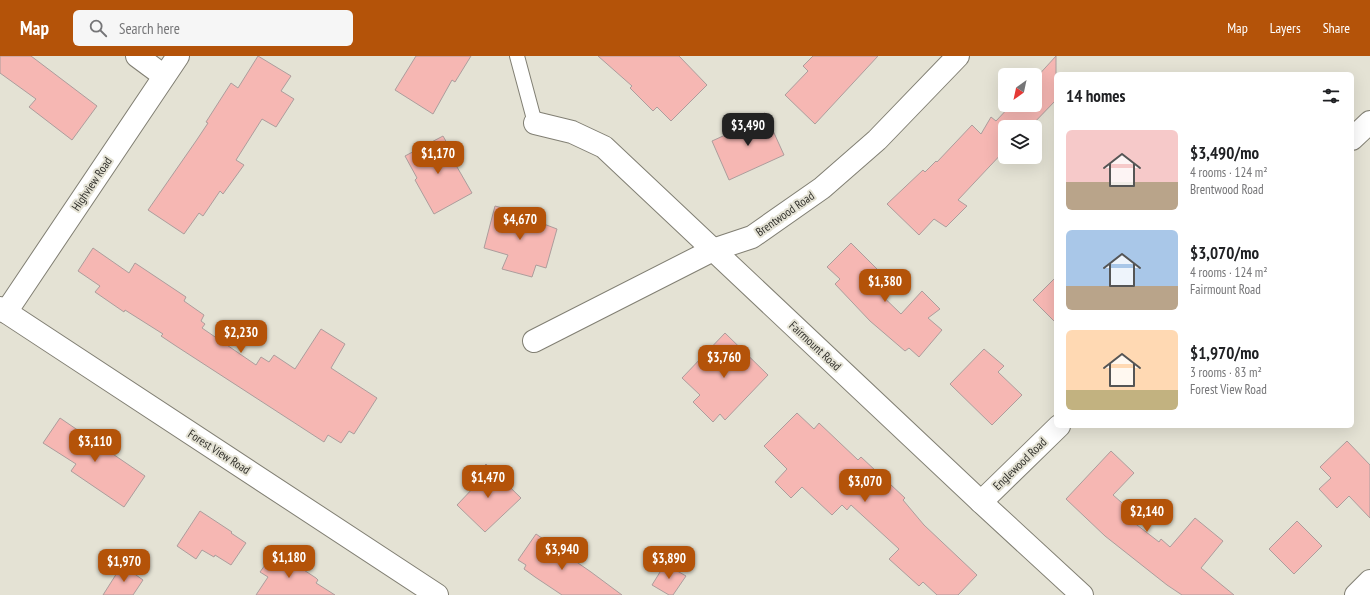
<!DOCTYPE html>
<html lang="en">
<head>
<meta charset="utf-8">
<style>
	:root { --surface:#fff; --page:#f6f6f6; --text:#202124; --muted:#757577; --accent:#b45309 }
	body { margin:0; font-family:"PT Sans Narrow",sans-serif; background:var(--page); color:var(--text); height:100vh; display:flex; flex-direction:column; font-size:15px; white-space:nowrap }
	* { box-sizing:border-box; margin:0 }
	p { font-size:13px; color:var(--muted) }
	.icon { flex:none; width:22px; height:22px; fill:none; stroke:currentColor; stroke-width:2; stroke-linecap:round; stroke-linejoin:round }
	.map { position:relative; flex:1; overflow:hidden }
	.drawer { position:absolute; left:1054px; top:16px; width:300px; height:356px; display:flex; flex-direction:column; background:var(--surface); border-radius:6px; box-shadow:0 4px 16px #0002 }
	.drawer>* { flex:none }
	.needle { width:26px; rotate:213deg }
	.tools { position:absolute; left:998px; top:12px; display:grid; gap:8px }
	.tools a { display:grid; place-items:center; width:44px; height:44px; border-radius:6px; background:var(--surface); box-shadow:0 4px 16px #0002; font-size:20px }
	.price { position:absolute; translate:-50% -34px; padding:0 9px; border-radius:8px; background:var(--accent); color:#fff; font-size:13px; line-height:26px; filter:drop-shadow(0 1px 2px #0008) }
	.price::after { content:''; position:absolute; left:50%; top:24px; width:12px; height:9px; margin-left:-6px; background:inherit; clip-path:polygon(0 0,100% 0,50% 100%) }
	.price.current { background:#222; color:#fff }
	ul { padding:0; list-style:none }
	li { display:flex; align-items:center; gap:12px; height:100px; padding:0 12px }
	li span { display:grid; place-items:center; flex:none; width:112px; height:80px; border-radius:6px; color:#555 }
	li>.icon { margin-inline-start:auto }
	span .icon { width:48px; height:48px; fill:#fffc; stroke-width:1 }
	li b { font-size:17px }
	h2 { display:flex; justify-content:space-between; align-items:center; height:48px; padding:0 12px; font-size:17px }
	header { display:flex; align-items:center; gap:24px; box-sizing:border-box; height:56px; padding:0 20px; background:var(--accent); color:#fff }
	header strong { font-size:19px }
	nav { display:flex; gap:22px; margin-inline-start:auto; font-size:14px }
	.search { width:280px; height:36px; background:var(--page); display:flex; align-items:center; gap:10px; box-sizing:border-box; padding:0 14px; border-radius:6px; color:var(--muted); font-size:15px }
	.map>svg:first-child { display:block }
	.building { fill:#f6b7b3; stroke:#ac9d9c }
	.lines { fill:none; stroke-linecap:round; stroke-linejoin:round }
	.service-casing { stroke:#817f73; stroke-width:16 }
	.minor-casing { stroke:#817f73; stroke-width:24 }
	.service { stroke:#fff; stroke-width:14 }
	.minor { stroke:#fff; stroke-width:22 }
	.labels { text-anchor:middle; stroke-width:4; stroke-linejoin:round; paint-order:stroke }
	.street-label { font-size:12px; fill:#32312c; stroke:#e4e2d4 }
</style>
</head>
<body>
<header>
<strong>Map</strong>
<div class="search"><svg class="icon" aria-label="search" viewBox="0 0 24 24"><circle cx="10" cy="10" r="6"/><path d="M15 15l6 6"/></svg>Search here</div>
<nav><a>Map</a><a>Layers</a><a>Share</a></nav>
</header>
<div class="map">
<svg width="1370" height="539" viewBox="0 0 1370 539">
	<rect width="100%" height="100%" fill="#e4e2d4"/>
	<g class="building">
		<path d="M0,0h31l66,50 -25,34 -43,-33 7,-8 -36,-26z"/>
		<path d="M258,0l33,20 -10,15 13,8 -18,28 -14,-8 -26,41 8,5 -21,29 -3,-3 -17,25 -4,-3 -15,21 -36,-24 48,-69 12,-18 -2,-1 25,-39 7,5z"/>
		<path d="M416,0h55l-16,26 -3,-2 -19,34 -38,-24z"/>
		<path d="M598,0h81l28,29 -36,36 -14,-14 -4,4 -23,-23 2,-2z"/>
		<path d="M813,0h65l-63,68 -30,-29 23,-24 -5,-5z"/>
		<path d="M1056,0v44l-26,27h-28l3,3v20l-47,50 9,6 -21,21 -12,-8 -15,16 -32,-31 36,-34 2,2 11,-11 1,1 35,-37 9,9 10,-17 5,4 15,-16h24v-26z"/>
		<path d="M765,57l19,42 -55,25 -17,-39 31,-14 -2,-6z"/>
		<path d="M443,80l13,23 -3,1 19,33 -38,21 -19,-34 2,-2 -12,-22z"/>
		<path d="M495,150l26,7 -1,2 37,14 -11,39 -10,-3 -4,12 -30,-8 6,-14 -24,-7z"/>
		<path d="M851,187l31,31 -10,12 29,28 21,-23 18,18 -12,9 14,12 -23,27 -10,-9 -4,3 -35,-30 -35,-37 5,-5 -13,-12z"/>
		<path d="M93,192l36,25 6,-10 51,34 -2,4 20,14 -3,6 4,3 -3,4 54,37 5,-8 8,5 5,-7 21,14 26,-40 24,15 -14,24 46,30 -23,36 -5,-3 -8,12 -13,-8 -4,7 -148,-96 -15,-10 2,-2 -38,-24 -1,2 -29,-20 5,-6 -22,-15z"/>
		<path d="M1056,221v46l-23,-23z"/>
		<path d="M725,277l43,42 -43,45 -5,-6 -7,8 -20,-20 7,-7 -18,-17z"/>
		<path d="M984,293l20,17 -6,6 24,23 -30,30 -42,-41z"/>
		<path d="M797,357l17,16 5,-6 39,37 3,-3 44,41 -2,2 21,25 53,50 -19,20h-21l-14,-13 -4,4 -30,-27 10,-10 -48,-44 -4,5 -5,-5 -10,10 -30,-28 -11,11 -16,-16 12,-13 -23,-23z"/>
		<path d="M60,362l85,58 -21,31 -53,-36 5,-7 -33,-21z"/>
		<path d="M1347,385l23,24v53l-21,-22 -12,12 -18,-19 12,-11 -11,-11z"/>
		<path d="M1111,395l23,22 -21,22 16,14 -5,6 35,27 2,-3 9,8 25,-29 28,23 -22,27 33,27h-52l-15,-10 -62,-49 -39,-37z"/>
		<path d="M486,408l35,34 -36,34 -28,-27 19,-20 -6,-5z"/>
		<path d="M200,455l32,21 -1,1 15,10 -15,22 -16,-10 -1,2 -12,-7 -6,9 -19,-13z"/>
		<path d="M1297,465l25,25 -28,28 -25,-25z"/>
		<path d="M536,478l55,38 31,23h-60l-27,-18 -11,-8 2,-4 -8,-5z"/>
		<path d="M275,495l41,27 2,2 -2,3 19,12h-79l12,-18 -8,-5z"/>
		<path d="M665,508l21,12 -13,19h-4l-17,-10z"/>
		<path d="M122,509l21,15 -10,15h-30z"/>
	</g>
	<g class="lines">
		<defs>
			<path id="service" d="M517,0l18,67"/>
			<g id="minor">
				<path d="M137,0l27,20"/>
				<path d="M535,67l37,9 32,15 377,355 101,93"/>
				<path d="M1352,83l18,-17"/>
				<path d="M0,252l437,287"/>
				<path d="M6,256l172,-256"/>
				<path d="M534,285l179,-91 39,-13 70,-49 55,-48 81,-84"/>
				<path d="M981,446l78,-76"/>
				<path d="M1356,539l14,-14"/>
			</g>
		</defs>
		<use href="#service" class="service-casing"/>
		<use href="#minor" class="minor-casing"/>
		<use href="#service" class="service"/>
		<use href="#minor" class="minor"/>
	</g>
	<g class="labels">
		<g class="street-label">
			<text transform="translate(92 128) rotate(-56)" y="4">Highview Road</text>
			<text transform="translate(785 158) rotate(-35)" y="4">Brentwood Road</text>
			<text transform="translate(815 290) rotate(43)" y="4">Fairmount Road</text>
			<text transform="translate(219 396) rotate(33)" y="4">Forest View Road</text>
			<text transform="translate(1020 408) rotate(-44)" y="4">Englewood Road</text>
		</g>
	</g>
</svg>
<div class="tools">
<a><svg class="needle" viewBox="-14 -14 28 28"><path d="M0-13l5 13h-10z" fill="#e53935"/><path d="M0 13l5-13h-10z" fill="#757577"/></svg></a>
<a><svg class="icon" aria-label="layers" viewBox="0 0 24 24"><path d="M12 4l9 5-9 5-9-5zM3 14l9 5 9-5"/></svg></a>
</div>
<b class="price current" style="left:748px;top:91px">$3,490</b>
<b class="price" style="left:438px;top:119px">$1,170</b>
<b class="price" style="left:520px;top:185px">$4,670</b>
<b class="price" style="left:885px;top:247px">$1,380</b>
<b class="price" style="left:241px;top:298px">$2,230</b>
<b class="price" style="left:724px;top:323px">$3,760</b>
<b class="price" style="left:95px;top:407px">$3,110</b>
<b class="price" style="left:488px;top:443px">$1,470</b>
<b class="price" style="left:865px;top:447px">$3,070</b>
<b class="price" style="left:1147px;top:477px">$2,140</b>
<b class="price" style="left:562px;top:515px">$3,940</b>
<b class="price" style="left:289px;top:523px">$1,180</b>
<b class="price" style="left:669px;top:524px">$3,890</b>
<b class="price" style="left:124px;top:527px">$1,970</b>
<section class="drawer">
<h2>14 homes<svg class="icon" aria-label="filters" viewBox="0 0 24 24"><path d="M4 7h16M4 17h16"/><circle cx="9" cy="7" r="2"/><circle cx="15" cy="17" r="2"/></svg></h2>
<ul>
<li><span style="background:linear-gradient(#f6c9c9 65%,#b9a48a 0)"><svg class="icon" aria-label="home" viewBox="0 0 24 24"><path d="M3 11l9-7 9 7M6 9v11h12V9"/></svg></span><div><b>$3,490/mo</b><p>4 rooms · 124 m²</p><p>Brentwood Road</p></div></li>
<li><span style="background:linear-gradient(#a9c7e8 70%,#b9a48a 0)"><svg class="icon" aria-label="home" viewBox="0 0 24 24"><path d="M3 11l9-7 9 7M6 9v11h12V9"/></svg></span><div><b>$3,070/mo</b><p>4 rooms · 124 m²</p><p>Fairmount Road</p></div></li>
<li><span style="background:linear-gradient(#ffd9b3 75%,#c2b280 0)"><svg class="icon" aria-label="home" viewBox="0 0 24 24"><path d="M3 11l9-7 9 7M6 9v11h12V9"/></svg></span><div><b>$1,970/mo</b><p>3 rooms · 83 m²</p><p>Forest View Road</p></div></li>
</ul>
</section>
</div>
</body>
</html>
